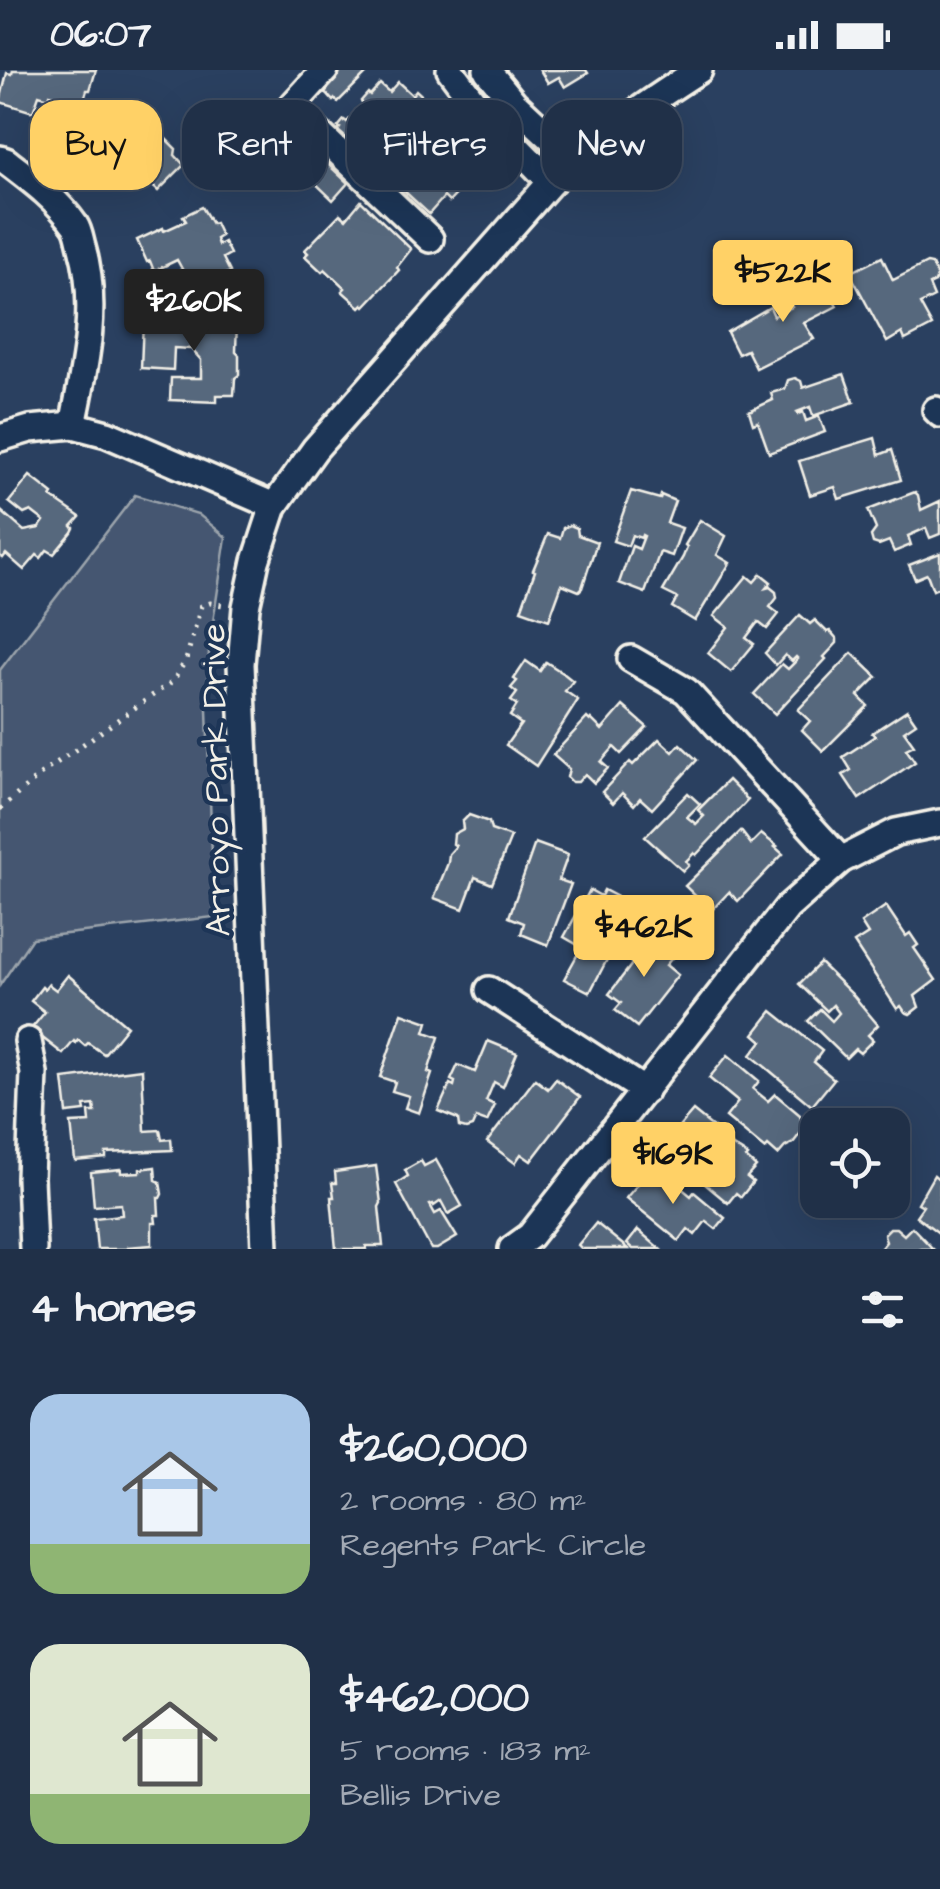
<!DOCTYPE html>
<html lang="en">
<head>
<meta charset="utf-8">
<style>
	:root { --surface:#203048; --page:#28384f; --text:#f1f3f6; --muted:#a2a9b4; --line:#3d4b60; --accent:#ffd166 }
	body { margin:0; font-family:"Architects Daughter",sans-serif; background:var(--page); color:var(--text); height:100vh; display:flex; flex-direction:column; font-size:38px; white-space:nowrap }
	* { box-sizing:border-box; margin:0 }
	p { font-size:32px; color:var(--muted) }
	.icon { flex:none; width:55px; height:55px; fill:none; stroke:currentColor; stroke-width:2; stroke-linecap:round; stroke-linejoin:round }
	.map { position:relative; height:1179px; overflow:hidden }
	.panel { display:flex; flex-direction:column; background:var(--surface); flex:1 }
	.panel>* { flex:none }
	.banner { position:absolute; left:30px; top:30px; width:880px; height:90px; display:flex; gap:20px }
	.fabs { position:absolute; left:800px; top:1038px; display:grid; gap:20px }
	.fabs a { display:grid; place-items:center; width:110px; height:110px; border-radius:20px; background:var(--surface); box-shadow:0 10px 40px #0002,0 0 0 2px var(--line); font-size:50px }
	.price { position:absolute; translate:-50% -85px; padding:0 22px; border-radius:10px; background:var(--accent); color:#111; font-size:32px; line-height:65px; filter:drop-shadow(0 2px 5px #0008) }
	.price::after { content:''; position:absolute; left:50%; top:60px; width:30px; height:22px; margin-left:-15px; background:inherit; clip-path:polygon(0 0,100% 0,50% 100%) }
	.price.current { background:#222; color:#fff }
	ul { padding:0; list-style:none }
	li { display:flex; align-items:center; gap:30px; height:250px; padding:0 30px }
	li span { display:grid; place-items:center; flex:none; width:280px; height:200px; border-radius:30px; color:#555 }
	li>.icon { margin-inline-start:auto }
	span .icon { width:120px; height:120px; fill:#fffc; stroke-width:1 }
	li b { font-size:42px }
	h2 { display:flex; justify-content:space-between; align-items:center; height:120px; padding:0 30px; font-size:42px }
	.tag { padding:0 35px; border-radius:30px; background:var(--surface); box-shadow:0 10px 40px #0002,0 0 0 2px var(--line); font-size:35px; line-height:90px }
	.tag.current { background:var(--accent); color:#111 }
	.status { display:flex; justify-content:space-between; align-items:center; height:70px; padding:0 50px; background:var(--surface); direction:ltr }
	.status svg { height:28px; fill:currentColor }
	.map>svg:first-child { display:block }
	.green { fill:#445771; stroke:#9ca4ac; stroke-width:2.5 }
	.building { fill:#56677d; stroke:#f4f1e8; stroke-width:2.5 }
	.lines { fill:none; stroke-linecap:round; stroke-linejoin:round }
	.minor-casing { stroke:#f4f1e8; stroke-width:32 }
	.path { stroke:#f4f1e8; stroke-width:5; stroke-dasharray:2.5 8; stroke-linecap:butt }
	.minor { stroke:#1d3557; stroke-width:25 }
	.labels { text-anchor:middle; stroke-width:9; stroke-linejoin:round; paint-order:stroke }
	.street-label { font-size:35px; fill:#f4f1e8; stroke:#1d3557 }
</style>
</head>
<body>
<div class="status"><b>06:07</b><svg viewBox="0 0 49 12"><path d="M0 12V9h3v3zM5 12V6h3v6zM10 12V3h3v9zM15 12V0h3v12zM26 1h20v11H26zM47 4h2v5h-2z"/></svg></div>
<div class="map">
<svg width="940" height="1179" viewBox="0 0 940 1179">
	<rect width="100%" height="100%" fill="#2a4060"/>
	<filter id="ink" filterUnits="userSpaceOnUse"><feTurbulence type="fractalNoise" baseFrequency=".01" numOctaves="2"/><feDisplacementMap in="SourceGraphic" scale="20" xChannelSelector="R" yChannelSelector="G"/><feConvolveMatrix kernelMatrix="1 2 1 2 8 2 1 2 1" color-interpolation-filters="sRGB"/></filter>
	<g filter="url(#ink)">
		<path class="green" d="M135,425l63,19 28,23 -17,111 -2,61 7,208 -182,21 -32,47v-315z"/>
		<g class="building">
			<path d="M13,0h83l-6,20h-3l-12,39 -26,-6v-2l-5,-1 5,-17 4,1 3,-8 -6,-2 -1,4 -10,-3 -6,17 -33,-10 7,-29 5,1z"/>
			<path d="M339,0h31l-32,32 -3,-3 -2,2 -8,-9 2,-2 -4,-3z"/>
			<path d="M540,0h46l2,3 -23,14 -6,-10 -11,6z"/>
			<path d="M398,12l14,13 4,-5 13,12 -2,2 12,10 -4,4 2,2 2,-2 9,8 -3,2 20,18 2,-2 12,11 -3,3 8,7 -35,37 -5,-5 -15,17 -42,-39 20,-19 -14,-13 -17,21 -38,-33 2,-3 -2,-1 6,-7 3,2 10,-11 2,3 7,-7 -5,-6 7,-8 2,2 10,-11 9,8z"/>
			<path d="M128,39l10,10 4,-3 17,16 17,17 -1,6 9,10 -26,26 -14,-13 -3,2 -7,-7 -3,2 -2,-2 -11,11 -29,-30 18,-18 -3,-3z"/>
			<path d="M301,69l47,44 -15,17 -47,-45z"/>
			<path d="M361,131l50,48 -14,18 2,3 -34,36 -2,-2 -3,3 -18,-16 3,-3 -20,-19 -3,3 -17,-16 3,-3 -3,-3 35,-36 6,5z"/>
			<path d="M202,137l10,17 3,-1 6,13 -5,3 2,6 6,-3 6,12 -7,4 7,14 -29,14 -2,-5 -17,8 -8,-16 8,-4 -5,-9 -23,11 -4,-10 -3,1 -10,-22 26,-12 1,3 22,-10 -3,-5z"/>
			<path d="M882,187l11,23 34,-17 5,1 5,12 -2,6 -6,3 5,12 -14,7 12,22 -27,14 -3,-7 -15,9 -37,-69z"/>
			<path d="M824,209l8,17 7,-4 3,7 -7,3 2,4 -33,17 10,16 -58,29 -9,-18 -9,4 -11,-22 43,-25 4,9 18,-9 -5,-10z"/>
			<path d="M156,245l81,4 -1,33 3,3v20l-4,3 -1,17h-17v7l-47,-2 1,-22h30v-18l-10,-11 -17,-1 -1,22 -32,-2 2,-47 13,1z"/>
			<path d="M844,304l10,28 -41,14 -3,-9 -13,5 1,2 5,-2 3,9 13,-5 6,16 -56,21 -11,-31 -5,2 -4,-13 24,-11 -2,-7 14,-4 3,-9 7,-2 6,3 2,7z"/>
			<path d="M875,368l4,17 13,-5 9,30 -62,19 -4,-12 -25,8 -11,-34z"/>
			<path d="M30,406l23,18 -2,3 29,20 -8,9 2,2 -2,4 -18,22 -7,-4 -6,8 -4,-3 -13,15 -18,-16 -3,4 -3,-2v-44l1,-1 23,20 15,-3 5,-7 -13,-10 -7,3 -15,-12z"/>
			<path d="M631,421l29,8 1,-4 14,6 -8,22 15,5 -10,28 -12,-4 -15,41 -26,-10 13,-37 7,3 5,-13 -2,-1 -1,3 -9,-3 -4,11 -15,-5z"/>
			<path d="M915,422l3,3 3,15 19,-9v33l-10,4 -4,-10 -18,8 3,9 -17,7 -5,-11 -10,4 -6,-2 -2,-7 5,-7 -8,-19z"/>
			<path d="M700,450l26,16 -9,19 13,8 -35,58 -23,-14 5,-9 -14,-7 20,-34 4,-10 -2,-2z"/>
			<path d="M570,455l7,3 1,7 19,7 -15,46 -3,3 -17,-7 -13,36 -28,-10 14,-39 -2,-1 15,-36 12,4 3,-10z"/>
			<path d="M940,483v34l-7,3 -6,-16 -12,5 -6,-14z"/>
			<path d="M761,504l10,8 -5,6 4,-1 6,5 1,6 -7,9 9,7 -12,15 -9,-7 -12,16 8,6 -23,28 -23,-19 20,-26 -14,-11 33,-40 7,6z"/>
			<path d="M800,545l10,9 5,-4 12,12 3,-1 7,8v4l-13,14 2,2 -51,55 -21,-20 28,-30 6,5 10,-10 -2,-2 -4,4 -7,-6 -9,10 -11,-12z"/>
			<path d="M852,583l25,24 -19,19 10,10 -45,45 -21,-21 8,-9 -12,-11z"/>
			<path d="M526,591l14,10 6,-9 17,11 10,8 -8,10 13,9 -42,66 -30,-21 15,-21 -11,-8 7,-11 -6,-4 6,-8 -6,-5 6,-7 -3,-2z"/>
			<path d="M623,636l24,21 -26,27 -7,-7 -13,15 7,6 -14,15 -9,-9 -7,8h-6l-5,-5 2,-8 -16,-14 34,-37 3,3 1,-2 11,11z"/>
			<path d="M907,640l9,13 -12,8 10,14 -8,4 9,13 -56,37 -16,-24 8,-5 -8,-13 32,-21 -3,-3z"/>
			<path d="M659,669l14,13 7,-8 17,16 -45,49 -12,-11 -6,7 -12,-12 -9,10 -11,-11 28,-30 3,3z"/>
			<path d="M728,710l20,20 -52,55 -2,-2 -8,8 3,4 -6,6 -38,-34 43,-44 12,11 -13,13 9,7 8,-8 -6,-6z"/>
			<path d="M469,745l20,7 2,8 20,7 -19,47 -17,-7 -12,32 -29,-11 14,-35 1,-9 7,-8 -3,-2 1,-10 9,-5 -1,-7z"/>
			<path d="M741,761l10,13 10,-10 16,12 -2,1 8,7 -45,47 -9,-9 -18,19 -26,-25z"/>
			<path d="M535,773l33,12 -9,25 12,4 -23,61 -27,-11 3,-11 -15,-6z"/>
			<path d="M590,820l11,6 3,-6 29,15 -3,9 16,9 -11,20 -9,-4 2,6 -3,7 -6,1 -7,-3 -22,42 -26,-13 21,-38 6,4 7,-13h-2l-2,4 -8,-4 -8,13 -14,-8z"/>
			<path d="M886,836l20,30 4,-3 8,12 -4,3 22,32 -21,16 4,11 -9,7 -5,-2 -4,-6 -4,3 -43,-66 14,-9 -7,-11z"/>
			<path d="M655,858l12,10 -8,10 13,10 -6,7 12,10 -41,52 -22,-17 6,-7 -12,-9 23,-30 -3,-3z"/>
			<path d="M820,893l33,32 25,30 -10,10 5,5 -13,13 -5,-4 -9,9 -38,-37 12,-12 12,12 7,-8 -6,-8 -6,6 -28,-27z"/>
			<path d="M68,905l59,51 -23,28 -16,-11 -3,3 -7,-6 -2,3 -2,-2 -11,13 -32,-25 14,-17 -14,-11 11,-14 2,2 4,-5 8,6z"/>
			<path d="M772,941l50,40 -8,11 20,17 -22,27 -61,-51 11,-14 -8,-7z"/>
			<path d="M402,943l26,9 -3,10 14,5 -11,35 4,2 -13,39 -14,-5 4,-12 -17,-5 3,-9 -15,-5z"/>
			<path d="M488,971l29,12 -14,34 -9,-5 -8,19 9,4 -8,17 -11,-4 -4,9 -6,2 -7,-2 -1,-8 -20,-8 12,-27 4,2 1,-4 -4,-2 7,-15 17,7z"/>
			<path d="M728,985l31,26 -6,8 15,12 7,-7 25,21 3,15 -10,13 -8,4 -7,8 -10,-9 -3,3 -39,-32 12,-15 -29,-24z"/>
			<path d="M142,999l3,62 15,-1 2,10 9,-1 1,11 -66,3v5l-31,3 -4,-38 19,-1 -1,-10h6l-1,-7 -10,1 1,5 -18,2 -4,-34z"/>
			<path d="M535,1009l13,10 8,-10 24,18 -49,64 -10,-7 -6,9 -28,-21z"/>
			<path d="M693,1041l36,29 -2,2 21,14 -2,2 10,9 -9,10 6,5 -12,15 -5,-4 -8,10 -41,-34 11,-13 12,10 5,-6 3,2 1,-1 -10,-10 -5,6 -30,-24z"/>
			<path d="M436,1090l26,46 -14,8 -7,-13 -7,5 -1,-2 -3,1 5,9 6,-3 16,26 -20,12h-6l-35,-65 12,-8 -3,-6 16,-9 3,5z"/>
			<path d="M376,1096l5,37 -2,4 4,39h-17v3h-30l-5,-52h3l-2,-14h4l-1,-11z"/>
			<path d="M155,1097l1,13 4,2 2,12 -2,4h-2l1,17h-4l1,8h-4v22l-24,2v2h-31l-3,-31 28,-3 -1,-11 -27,2 -3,-34 30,-3v4l19,-1v-3z"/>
			<path d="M661,1101l30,25 3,-4 31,26 -9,11 -10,-8 -11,14 -7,-6 -9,12 -53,-43 18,-21 8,6z"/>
			<path d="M934,1105l6,5v54l-24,-18 7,-10 -5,-3z"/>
			<path d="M596,1153l32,26h-46l-4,-4z"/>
			<path d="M912,1157l21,22h-53l6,-7 -2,-8 6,-6h6l8,7z"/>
			<path d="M638,1160l22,19h-27l-6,-5z"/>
		</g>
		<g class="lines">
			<defs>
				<g id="minor">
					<path d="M325,0l-34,37 139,132"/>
					<path d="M450,0l26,35 75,77"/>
					<path d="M487,0l27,33 60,56"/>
					<path d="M0,89l6,2c25,19 51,38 69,64 4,6 5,15 7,22 17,59 3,120 -9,178"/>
					<path d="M936,340l4,4"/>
					<path d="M0,368l30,-9 43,-4 34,9 167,72"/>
					<path d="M631,589l55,32 155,169"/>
					<path d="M489,920l156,101"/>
					<path d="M28,971l6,32 -4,105 3,71"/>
					<path d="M265,1179l-24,-585 5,-57 10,-46 18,-55 41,-57 236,-267c45,-44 95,-78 148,-112"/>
					<path d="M512,1179l18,-13 257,-328 54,-48 55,-28 44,-9"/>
				</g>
			</defs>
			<use href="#minor" class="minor-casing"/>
			<path class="path" d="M0,739l45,-38 128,-90 13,-21 15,-54 9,-3 13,2"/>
			<use href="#minor" class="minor"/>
		</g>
	</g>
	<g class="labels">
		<g class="street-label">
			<text transform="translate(215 710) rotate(-91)" y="12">Arroyo Park Drive</text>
		</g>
	</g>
</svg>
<div class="fabs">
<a><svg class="icon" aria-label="locate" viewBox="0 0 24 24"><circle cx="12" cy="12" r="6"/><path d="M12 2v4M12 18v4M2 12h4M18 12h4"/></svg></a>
</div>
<b class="price" style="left:783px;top:255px">$522K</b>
<b class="price current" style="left:194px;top:284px">$260K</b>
<b class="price" style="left:644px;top:910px">$462K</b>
<b class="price" style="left:673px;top:1137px">$169K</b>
<div class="banner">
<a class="tag current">Buy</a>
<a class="tag">Rent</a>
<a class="tag">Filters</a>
<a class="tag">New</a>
</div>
</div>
<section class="panel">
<h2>4 homes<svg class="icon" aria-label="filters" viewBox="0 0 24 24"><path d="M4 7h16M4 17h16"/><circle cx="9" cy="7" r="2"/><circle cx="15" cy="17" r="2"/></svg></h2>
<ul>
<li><span style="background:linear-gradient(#a9c7e8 75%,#8fb573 0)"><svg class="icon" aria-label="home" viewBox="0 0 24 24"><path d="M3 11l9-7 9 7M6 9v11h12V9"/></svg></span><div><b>$260,000</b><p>2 rooms · 80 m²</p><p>Regents Park Circle</p></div></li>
<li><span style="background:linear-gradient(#dfe7d0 75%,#8fb573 0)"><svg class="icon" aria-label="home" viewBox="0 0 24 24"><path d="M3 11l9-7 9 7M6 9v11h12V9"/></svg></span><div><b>$462,000</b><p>5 rooms · 183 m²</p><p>Bellis Drive</p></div></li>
</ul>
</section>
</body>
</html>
